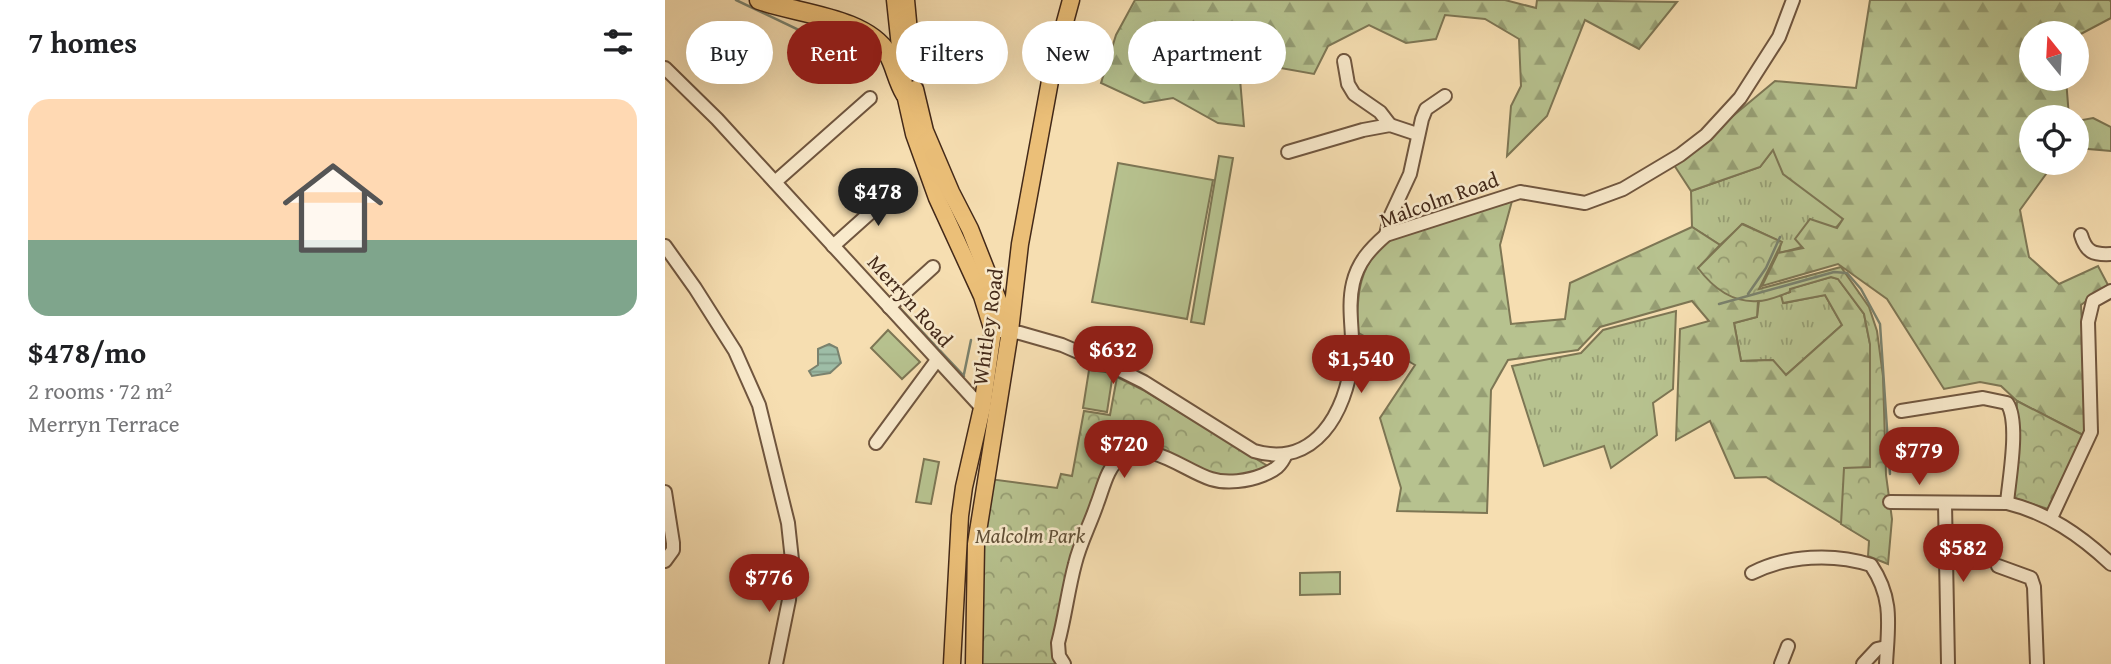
<!DOCTYPE html>
<html lang="en">
<head>
<meta charset="utf-8">
<style>
	:root { --surface:#fff; --page:#f2f2f2; --text:#202124; --muted:#757577; --accent:#8f2418 }
	body { margin:0; font-family:"Gentium Book Plus",serif; background:var(--page); color:var(--text); height:100vh; display:flex; flex-direction:column; font-size:26px; white-space:nowrap }
	* { box-sizing:border-box; margin:0 }
	p { font-size:23px; color:var(--muted) }
	.icon { flex:none; width:38px; height:38px; fill:none; stroke:currentColor; stroke-width:2; stroke-linecap:round; stroke-linejoin:round }
	.map { position:relative; flex:1; overflow:hidden }
	.panel { display:flex; flex-direction:column; background:var(--surface); width:665px }
	.panel>* { flex:none }
	.banner { position:absolute; left:21px; top:21px; width:665px; height:63px; display:flex; gap:14px }
	.needle { width:46px; rotate:342deg }
	.buttons { position:absolute; left:1354px; top:21px; display:grid; gap:14px }
	.buttons a { display:grid; place-items:center; width:70px; height:70px; border-radius:50%; background:var(--surface); box-shadow:0 7px 28px #0002; font-size:35px }
	.price { position:absolute; translate:-50% -60px; padding:0 16px; border-radius:24px; background:var(--accent); color:#fff; font-size:23px; line-height:46px; filter:drop-shadow(0 2px 4px #0008) }
	.price::after { content:''; position:absolute; left:50%; top:42px; width:21px; height:16px; margin-left:-10px; background:inherit; clip-path:polygon(0 0,100% 0,50% 100%) }
	.price.on { background:#222; color:#fff }
	ul { padding:0; list-style:none }
	li { display:grid; align-content:center; gap:14px; height:371px; padding:0 28px }
	li span { display:grid; place-items:center; height:217px; border-radius:21px; color:#555 }
	li>.icon { margin-inline-start:auto }
	span .icon { width:126px; height:126px; fill:#fffc; stroke-width:1 }
	li b { font-size:30px }
	h2 { display:flex; justify-content:space-between; align-items:center; height:84px; padding:0 28px; font-size:30px }
	.tag { padding:0 24px; border-radius:32px; background:var(--surface); box-shadow:0 7px 28px #0002; font-size:24px; line-height:63px }
	.tag.on { background:var(--accent); color:#fff }
	main { display:flex; flex:1; min-height:0 }
	.map>svg:first-child { display:block }
	.grass { fill:url(#grass-tufts); stroke:#7d7654; stroke-width:2 }
	.forest { fill:url(#forest-firs); stroke:#7d7654; stroke-width:2 }
	.park { fill:url(#park-crowns); stroke:#7d7654; stroke-width:2 }
	.garden { fill:#b7c28f; stroke:#7d7654; stroke-width:2 }
	.water { fill:url(#water-rules); stroke:#7a826e; stroke-width:2 }
	.lines { fill:none; stroke-linecap:round; stroke-linejoin:round }
	.stream { stroke:#7a826e; stroke-width:2.5 }
	.minor-casing { stroke:#70563f; stroke-width:16 }
	.major-casing { stroke:#432919; stroke-width:19 }
	.highway-casing { stroke:#432919; stroke-width:21 }
	.minor { stroke:#f9eacc; stroke-width:12 }
	.major { stroke:#ebbf78; stroke-width:16 }
	.highway { stroke:#ebbf78; stroke-width:18 }
	.labels { text-anchor:middle; stroke-width:5; stroke-linejoin:round; paint-order:stroke }
	.street-label { font-size:21px; fill:#432919; stroke:#f9eacc }
	.park-label { font-size:21px; font-style:italic; fill:#604f36; stroke:#f9eacc }
</style>
</head>
<body>
<main>
<section class="panel">
<h2>7 homes<svg class="icon" aria-label="filters" viewBox="0 0 24 24"><path d="M4 7h16M4 17h16"/><circle cx="9" cy="7" r="2"/><circle cx="15" cy="17" r="2"/></svg></h2>
<ul>
<li><span style="background:linear-gradient(#ffd9b3 65%,#7fa58c 0)"><svg class="icon" aria-label="home" viewBox="0 0 24 24"><path d="M3 11l9-7 9 7M6 9v11h12V9"/></svg></span><div><b>$478/mo</b><p>2 rooms · 72 m²</p><p>Merryn Terrace</p></div></li>
</ul>
</section>
<div class="map">
<svg width="1446" height="664" viewBox="0 0 1446 664">
	<defs>
		<pattern id="grass-tufts" width="24" height="20" patternUnits="userSpaceOnUse" patternTransform="scale(1.75)"><rect width="24" height="20" fill="#b7c28f"/><path d="M3 7l-1-3M5 7V3M7 7l1-3M15 17l-1-3M17 17v-4M19 17l1-3" fill="none" stroke="#969e74"/></pattern>
		<pattern id="forest-firs" width="22" height="20" patternUnits="userSpaceOnUse" patternTransform="scale(1.75)"><rect width="22" height="20" fill="#b7c28f"/><path d="M5 1l3.5 6h-7zM16 11l3.5 6h-7z" fill="#969e74"/></pattern>
		<pattern id="park-crowns" width="20" height="18" patternUnits="userSpaceOnUse" patternTransform="scale(1.75)"><rect width="20" height="18" fill="#b7c28f"/><path d="M2 6a3 3 0 1 1 6 0M12 15a3 3 0 1 1 6 0" fill="none" stroke="#969e74"/></pattern>
		<pattern id="water-rules" width="6" height="5" patternUnits="userSpaceOnUse" patternTransform="scale(1.75)"><rect width="6" height="5" fill="#9ebda7"/><path d="M0 2.5h6" fill="none" stroke="#829a87"/></pattern>
	</defs>
	<rect width="100%" height="100%" fill="#f6deb1"/>
	<filter id="stains"><feTurbulence type="fractalNoise" baseFrequency=".00286" numOctaves="4"/><feColorMatrix values="0 0 0 0 .2 0 0 0 0 .09 0 0 0 0 .02 0 0 0 .5 -.17"/></filter>
	<radialGradient id="worn" r=".72"><stop offset=".6" stop-color="#630" stop-opacity="0"/><stop offset="1" stop-color="#630" stop-opacity=".3"/></radialGradient>
	<g class="grass">
		<path d="M1108,150l70,69c-14,21 -41,29 -64,34l2,-11 -38,-18 -23,21 -28,-18 -1,-36 69,-24z"/>
		<path d="M1116,295l3,8 41,-8 17,30 -56,50 -14,-15 -31,1 -7,-38 23,-6 2,-16z"/>
		<path d="M1011,311l-3,78 -20,14 4,32 -46,33 -7,-22 -60,20 -32,-100 69,-13 22,-23z"/>
	</g>
	<g class="forest">
		<path d="M470,0h370l31,8 1,-8 140,2 -38,47 -54,-29 -38,96 -40,40 4,-50 10,-20 -2,-47 -34,-20 -40,-4 -9,24 -30,4 -37,-18 -41,21 -14,28 -39,-7 -35,12 4,47 -26,-3 -45,-25 -29,5 -43,-20 15,-48z"/>
		<path d="M1205,0h240l1,2v16l-34,18v-3h-45v46h34l3,38h-37v46h22l-34,47 9,47 30,27 39,-18 10,19 -27,20 6,120 -4,10 -66,-34 -16,-15 -21,-4 -36,7 -57,-90 -49,-35 -76,22 16,-33 25,-5 -8,-9 15,-20 27,9 6,-9 -60,-45 -10,-24 -13,17 -69,24 -17,-26 101,-84 81,7z"/>
		<path d="M1428,118l18,9v24l-34,-3v-27z"/>
		<path d="M847,201l-12,44 11,79 54,-5 5,-36 122,-56 28,18 -22,23 35,29 25,4 -1,16 -23,6 7,38 32,-1 13,15 56,-50 -17,-30 -42,8 -2,-8 9,-3 -1,-3 42,-12 7,2 26,35 6,30v197l-104,-64 -31,1 -25,-57 -34,19 4,-111 29,-8 -17,-20 -92,26 -22,23 -70,10 -17,30 -4,123 -90,-2 4,-23 -21,-70 35,-53 -58,-33c0,-37 1,-68 33,-93z"/>
	</g>
	<g class="park">
		<path d="M1077,224l40,18 -23,47 82,-22 28,40 8,24 6,45 3,99 6,44 -4,45 -20,-8 1,-15 -28,-17 3,-56 26,-1v-123l-6,-30 -26,-35 -7,-2 -41,12v3c-9,3 -21,9 -32,9 -26,2 -45,-13 -60,-33z"/>
		<path d="M452,377l26,13 128,78c-51,18 -68,2 -113,-19l-52,17 -51,191 2,7h-78l2,-120 9,-65 67,9 4,-14 11,2 12,-65 26,4z"/>
		<path d="M1352,401l66,34 -35,74 -34,-11z"/>
	</g>
	<g class="garden">
		<path d="M554,156l14,2 -29,166 -13,-2z"/>
		<path d="M453,163l95,17 -26,139 -95,-17z"/>
		<path d="M223,330l32,32 -18,17 -31,-31z"/>
		<path d="M424,370l24,3 -6,39 -24,-4z"/>
		<path d="M259,459l15,3 -8,42 -15,-2z"/>
		<path d="M675,572v22l-40,1v-22z"/>
	</g>
	<path class="water" d="M164,344l8,4 4,15 -11,10 -18,3 -3,-5 9,-6v-16z"/>
	<g class="lines">
		<g class="stream">
			<path d="M71,0l111,53"/>
			<path d="M96,158l15,16"/>
			<path d="M119,183l12,13"/>
			<path d="M200,272l23,24"/>
			<path d="M1083,294l18,-26 14,-31"/>
			<path d="M1054,304l115,-32 13,1 14,16 19,35 10,150"/>
			<path d="M234,307l65,69"/>
			<path d="M299,374l7,-34"/>
		</g>
		<defs>
			<g id="minor">
				<path d="M679,61l4,23 6,10 26,18 10,13"/>
				<path d="M0,68l52,51 265,289"/>
				<path d="M623,152l75,-22 27,-5 27,9"/>
				<path d="M110,182l95,-84"/>
				<path d="M721,235l4,-18 20,-43 12,-55 4,-10 19,-13"/>
				<path d="M1416,235c5,17 12,20 30,19"/>
				<path d="M0,246l30,42 40,63 24,54 29,118 4,37 -3,40 -13,64"/>
				<path d="M168,246l67,-60"/>
				<path d="M224,307l44,-40"/>
				<path d="M336,331l19,2 42,12 60,26 22,11 110,69c61,18 92,-39 98,-92 2,-25 -5,-51 1,-76 5,-21 17,-34 33,-48l134,-43 65,11 38,-14 57,-34 26,-20 34,-37 39,-61 14,-37"/>
				<path d="M1236,411l82,-13 24,5c13,19 2,76 0,100"/>
				<path d="M211,443l61,-83"/>
				<path d="M0,492l8,51v7l-8,11"/>
				<path d="M1225,502l117,1c41,10 73,32 104,61"/>
				<path d="M1280,504l3,160"/>
				<path d="M1386,518l40,-86 -3,-110 5,-21 18,-10"/>
				<path d="M1333,566l33,12 3,9 3,77"/>
				<path d="M1087,573c35,-18 82,-20 119,-8 23,34 17,61 15,99"/>
				<path d="M399,664l-5,-8 -1,-13c7,-26 10,-53 17,-79 5,-21 15,-39 22,-60 6,-15 10,-37 24,-47 27,-19 64,14 90,22 16,5 37,2 52,-4 12,-5 18,-9 23,-21"/>
				<path d="M1116,664l7,-18"/>
				<path d="M1198,664l14,-15 9,-2"/>
			</g>
			<g id="major">
				<path d="M230,0l10,94 9,40 23,64 45,98 11,35 -11,77 -18,79 -4,29 -8,148"/>
				<path d="M241,0l6,64"/>
				<path d="M250,89l10,42 26,61 19,37 38,96"/>
				<path d="M309,664l2,-120 34,-213 10,-87 32,-174 19,-70"/>
			</g>
			<path id="highway" d="M94,0c38,14 107,17 129,54 7,12 9,27 17,40"/>
		</defs>
		<use href="#minor" class="minor-casing"/>
		<use href="#major" class="major-casing"/>
		<use href="#highway" class="highway-casing"/>
		<use href="#minor" class="minor"/>
		<use href="#major" class="major"/>
		<use href="#highway" class="highway"/>
	</g>
	<g class="labels">
		<g class="street-label">
			<text transform="translate(774 200) rotate(-20)" y="7">Malcolm Road</text>
			<text transform="translate(245 301) rotate(48)" y="7">Merryn Road</text>
			<text transform="translate(323 327) rotate(-82)" y="7">Whitley Road</text>
		</g>
		<g class="park-label">
			<text x="365" y="543">Malcolm Park</text>
		</g>
	</g>
	<rect width="100%" height="100%" filter="url(#stains)"/>
	<rect width="100%" height="100%" fill="url(#worn)"/>
</svg>
<div class="buttons">
<a><svg class="needle" viewBox="-14 -14 28 28"><path d="M0-13l5 13h-10z" fill="#e53935"/><path d="M0 13l5-13h-10z" fill="#757577"/></svg></a>
<a><svg class="icon" aria-label="locate" viewBox="0 0 24 24"><circle cx="12" cy="12" r="6"/><path d="M12 2v4M12 18v4M2 12h4M18 12h4"/></svg></a>
</div>
<b class="price on" style="left:213px;top:228px">$478</b>
<b class="price" style="left:448px;top:386px">$632</b>
<b class="price" style="left:696px;top:395px">$1,540</b>
<b class="price" style="left:459px;top:480px">$720</b>
<b class="price" style="left:1254px;top:487px">$779</b>
<b class="price" style="left:1298px;top:584px">$582</b>
<b class="price" style="left:104px;top:614px">$776</b>
<div class="banner">
<a class="tag">Buy</a>
<a class="tag on">Rent</a>
<a class="tag">Filters</a>
<a class="tag">New</a>
<a class="tag">Apartment</a>
</div>
</div>
</main>
</body>
</html>
